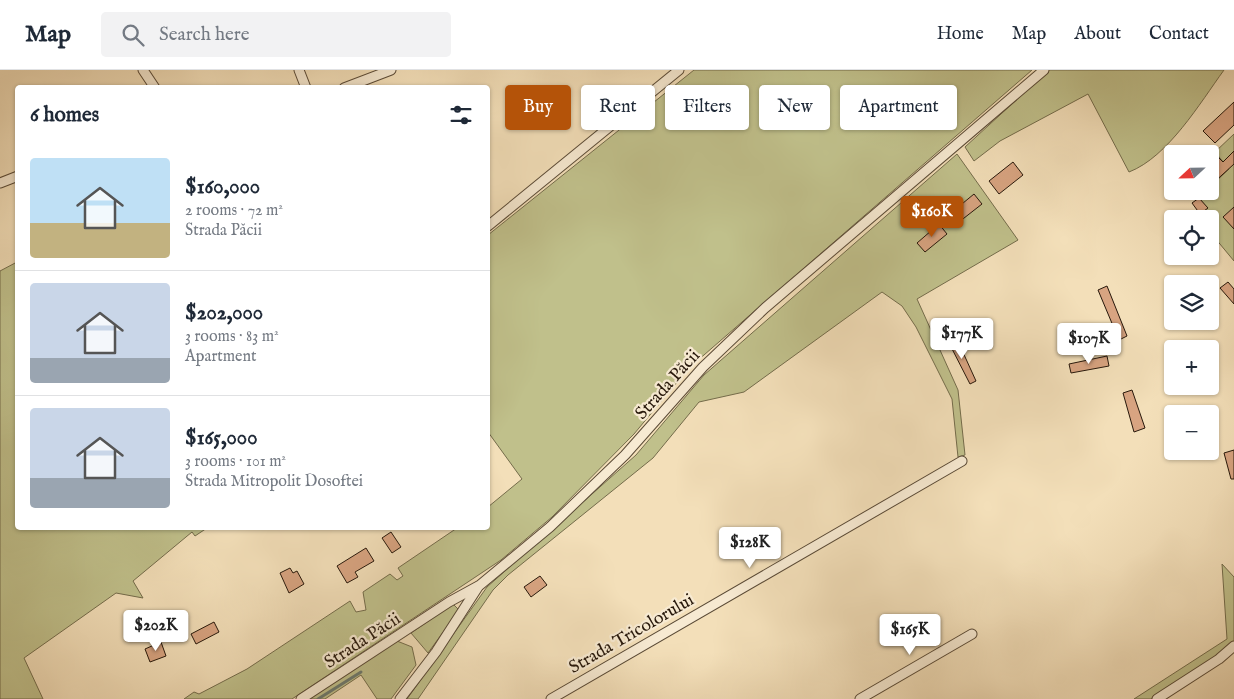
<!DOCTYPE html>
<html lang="en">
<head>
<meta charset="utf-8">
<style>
	:root { --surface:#fff; --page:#f2f2f3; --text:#1f2937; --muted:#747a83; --line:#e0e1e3; --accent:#b45309 }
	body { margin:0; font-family:"IM FELL English",serif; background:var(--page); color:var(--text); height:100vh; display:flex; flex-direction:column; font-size:19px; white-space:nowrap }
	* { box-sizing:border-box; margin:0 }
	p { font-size:16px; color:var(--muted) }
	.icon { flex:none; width:28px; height:28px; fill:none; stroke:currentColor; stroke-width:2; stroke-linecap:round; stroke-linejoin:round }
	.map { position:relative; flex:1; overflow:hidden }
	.sheet { position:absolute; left:15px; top:15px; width:475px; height:445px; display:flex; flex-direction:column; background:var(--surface); border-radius:5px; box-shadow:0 1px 4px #0004 }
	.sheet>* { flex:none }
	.top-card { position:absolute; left:505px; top:15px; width:475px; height:45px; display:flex; gap:10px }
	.needle { width:32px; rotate:248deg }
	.tools { position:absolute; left:1164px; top:75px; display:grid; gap:10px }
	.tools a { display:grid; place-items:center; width:55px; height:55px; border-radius:5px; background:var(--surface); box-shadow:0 1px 4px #0004; font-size:25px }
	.price { position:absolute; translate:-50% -42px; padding:0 11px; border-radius:5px; background:#fff; color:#222; font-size:16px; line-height:32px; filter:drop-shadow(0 1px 2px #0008) }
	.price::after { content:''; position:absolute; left:50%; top:30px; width:15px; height:11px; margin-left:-8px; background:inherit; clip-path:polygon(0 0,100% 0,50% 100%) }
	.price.selected { background:var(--accent); color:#fff }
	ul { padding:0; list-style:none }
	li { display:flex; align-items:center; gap:15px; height:125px; padding:0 15px }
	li+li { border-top:1px solid var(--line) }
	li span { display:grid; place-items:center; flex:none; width:140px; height:100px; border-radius:5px; color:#555 }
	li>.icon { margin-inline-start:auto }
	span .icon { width:60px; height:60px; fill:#fffc; stroke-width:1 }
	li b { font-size:21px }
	h2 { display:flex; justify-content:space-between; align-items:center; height:60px; padding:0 15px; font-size:21px }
	.pill { padding:0 18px; border-radius:5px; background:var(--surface); box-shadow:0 1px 4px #0004; font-size:18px; line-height:45px }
	.pill.selected { background:var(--accent); color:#fff }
	header { display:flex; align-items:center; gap:30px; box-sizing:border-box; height:70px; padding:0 25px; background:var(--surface); border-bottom:1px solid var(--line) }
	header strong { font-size:24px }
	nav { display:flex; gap:28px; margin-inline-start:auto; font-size:18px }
	.search { width:350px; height:45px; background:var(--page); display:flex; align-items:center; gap:12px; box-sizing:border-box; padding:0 18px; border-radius:5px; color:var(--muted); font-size:19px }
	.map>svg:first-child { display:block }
	.green { fill:#c0c08b; stroke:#746c4b }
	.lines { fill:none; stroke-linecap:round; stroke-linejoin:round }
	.stream { stroke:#6d7a6f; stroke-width:3 }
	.building { fill:#d8a481; stroke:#27180b }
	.minor-casing { stroke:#5a4a36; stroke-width:11 }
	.minor { stroke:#f7ead2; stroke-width:9 }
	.labels { text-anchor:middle; stroke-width:4.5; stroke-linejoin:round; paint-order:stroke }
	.street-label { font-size:18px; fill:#27180b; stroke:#f7ead2 }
</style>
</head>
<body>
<header>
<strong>Map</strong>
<div class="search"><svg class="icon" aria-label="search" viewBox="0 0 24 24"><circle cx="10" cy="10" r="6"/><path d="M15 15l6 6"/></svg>Search here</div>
<nav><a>Home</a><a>Map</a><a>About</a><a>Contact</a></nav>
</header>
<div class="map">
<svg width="1234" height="629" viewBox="0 0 1234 629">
	<rect width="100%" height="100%" fill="#f3dfb9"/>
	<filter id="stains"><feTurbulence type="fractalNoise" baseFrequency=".004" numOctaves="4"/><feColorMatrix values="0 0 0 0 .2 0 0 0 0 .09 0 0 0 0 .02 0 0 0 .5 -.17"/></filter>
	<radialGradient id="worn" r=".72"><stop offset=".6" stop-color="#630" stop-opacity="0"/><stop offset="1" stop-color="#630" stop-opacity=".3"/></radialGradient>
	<g class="green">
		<path d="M694,0h338l-343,298 -55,66 -82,83 -51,43 -209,139h-108l10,-7 5,2 48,-25 103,-68 6,11 10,-2 -3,-18 27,-18 7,6 6,-4 -5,-8 59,-40h31v-21l34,-28 -34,-47v-197z"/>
		<path d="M1049,0h175c-24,33 -56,87 -95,102l-41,-78 -88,47 -26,20 -9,-14z"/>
		<path d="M1234,64v127l-24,-29v-13l-12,-2 9,-9 -8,-10 6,-7h5v-4l19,-18 -14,-17z"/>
		<path d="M957,84l61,86 -101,59 41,91 7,65 -7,2 -6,-58 -36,-72 -14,-21 -20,-14 -138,100 -45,10 -46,56 -145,117 -15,15 -75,109h-11l80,-112 149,-132 68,-80z"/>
		<path d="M17,192l1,266h189l-12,8 -3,-4 -59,49 10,17 -27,-5 -92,65 19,41h-43v-428z"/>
		<path d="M1222,494l12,13v64l-15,15 -68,43h-17l93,-60z"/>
		<path d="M453,534l6,6 -31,43 -17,-20z"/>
		<path d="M397,571l15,6 4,18 -25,34h-14l-16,-24 -36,24h-16z"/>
	</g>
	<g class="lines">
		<path class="stream" d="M318,629l43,-27"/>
	</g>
	<g class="building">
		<path d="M1234,32v23l-19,18 -12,-12z"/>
		<path d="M1234,81v13l-24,22v-26l6,-5 7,7z"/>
		<path d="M1013,92l10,13 -24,19 -10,-13z"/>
		<path d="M974,124l8,10 -23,18 -8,-9z"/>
		<path d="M1199,128l9,10 -8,6 -8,-11z"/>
		<path d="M1234,137v22l-11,-12z"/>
		<path d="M939,154l8,10 -22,18 -8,-9z"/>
		<path d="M1228,212l6,7v15l-14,-16z"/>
		<path d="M1107,216l20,50 -8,4 -21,-50z"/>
		<path d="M956,267l20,44 -6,3 -22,-43z"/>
		<path d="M1107,286l2,10 -38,7 -2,-9z"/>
		<path d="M1132,320l13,38 -11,4 -11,-39z"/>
		<path d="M1234,380v29h-3l-7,-26z"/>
		<path d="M391,462l10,15 -9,6 -10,-15z"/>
		<path d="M366,478l8,13 -19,11 3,5 -11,6 -10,-17z"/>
		<path d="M290,498l3,5 4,-2 7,13 -15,9 -9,-20z"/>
		<path d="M540,506l7,9 -16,12 -7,-10z"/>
		<path d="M214,552l5,10 -23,12 -5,-10z"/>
		<path d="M161,572l5,14 -16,6 -5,-13z"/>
	</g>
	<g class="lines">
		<defs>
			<g id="minor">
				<path d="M143,0l12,18"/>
				<path d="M299,0l7,18"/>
				<path d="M344,18l47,-18"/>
				<path d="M0,113l18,-7"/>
				<path d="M488,156l191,-156"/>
				<path d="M301,629l148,-97 31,-17 70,-58 75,-72 78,-88 62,-59 279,-238"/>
				<path d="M400,629l36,-47 42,-65"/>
				<path d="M551,629l411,-238"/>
				<path d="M860,629l112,-65"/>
				<path d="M1157,629l62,-40 15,-13"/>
			</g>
		</defs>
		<use href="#minor" class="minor-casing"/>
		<use href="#minor" class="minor"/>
	</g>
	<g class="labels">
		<g class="street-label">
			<text transform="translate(667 314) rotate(-48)" y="6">Strada Păcii</text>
			<text transform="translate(631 563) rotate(-30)" y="6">Strada Tricolorului</text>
			<text transform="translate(362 570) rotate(-33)" y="6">Strada Păcii</text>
		</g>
	</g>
	<rect width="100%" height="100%" filter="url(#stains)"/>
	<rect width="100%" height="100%" fill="url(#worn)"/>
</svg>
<div class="tools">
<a><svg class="needle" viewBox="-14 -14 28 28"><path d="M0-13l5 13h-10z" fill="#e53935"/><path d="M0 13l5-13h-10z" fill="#747a83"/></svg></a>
<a><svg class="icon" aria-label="locate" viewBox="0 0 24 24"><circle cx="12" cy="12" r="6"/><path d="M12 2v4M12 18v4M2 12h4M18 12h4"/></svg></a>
<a><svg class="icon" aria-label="layers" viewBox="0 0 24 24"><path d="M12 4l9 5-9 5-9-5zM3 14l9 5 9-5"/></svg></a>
<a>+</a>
<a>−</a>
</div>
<b class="price selected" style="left:932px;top:168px">$160K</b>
<b class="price" style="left:962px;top:290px">$177K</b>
<b class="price" style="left:1089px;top:295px">$107K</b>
<b class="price" style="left:750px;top:499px">$128K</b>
<b class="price" style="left:156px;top:582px">$202K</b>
<b class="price" style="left:910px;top:586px">$165K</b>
<div class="top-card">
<a class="pill selected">Buy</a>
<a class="pill">Rent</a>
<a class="pill">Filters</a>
<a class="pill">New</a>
<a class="pill">Apartment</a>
</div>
<section class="sheet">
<h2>6 homes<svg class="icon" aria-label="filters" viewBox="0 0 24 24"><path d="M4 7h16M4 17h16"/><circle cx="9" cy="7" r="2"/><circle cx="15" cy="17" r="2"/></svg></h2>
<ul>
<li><span style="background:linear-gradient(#bfe0f5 65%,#c2b280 0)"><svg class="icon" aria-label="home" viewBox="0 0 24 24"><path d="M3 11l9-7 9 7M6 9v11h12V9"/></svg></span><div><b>$160,000</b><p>2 rooms · 72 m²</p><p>Strada Păcii</p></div></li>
<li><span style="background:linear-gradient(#c9d6e8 75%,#9aa5b1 0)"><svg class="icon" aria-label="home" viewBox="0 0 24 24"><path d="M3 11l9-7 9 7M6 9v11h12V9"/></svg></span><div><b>$202,000</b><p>3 rooms · 83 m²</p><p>Apartment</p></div></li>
<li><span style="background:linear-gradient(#c9d6e8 70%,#9aa5b1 0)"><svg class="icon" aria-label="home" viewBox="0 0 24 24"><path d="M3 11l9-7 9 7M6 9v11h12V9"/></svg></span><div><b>$165,000</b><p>3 rooms · 101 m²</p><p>Strada Mitropolit Dosoftei</p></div></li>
</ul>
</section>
</div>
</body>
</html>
